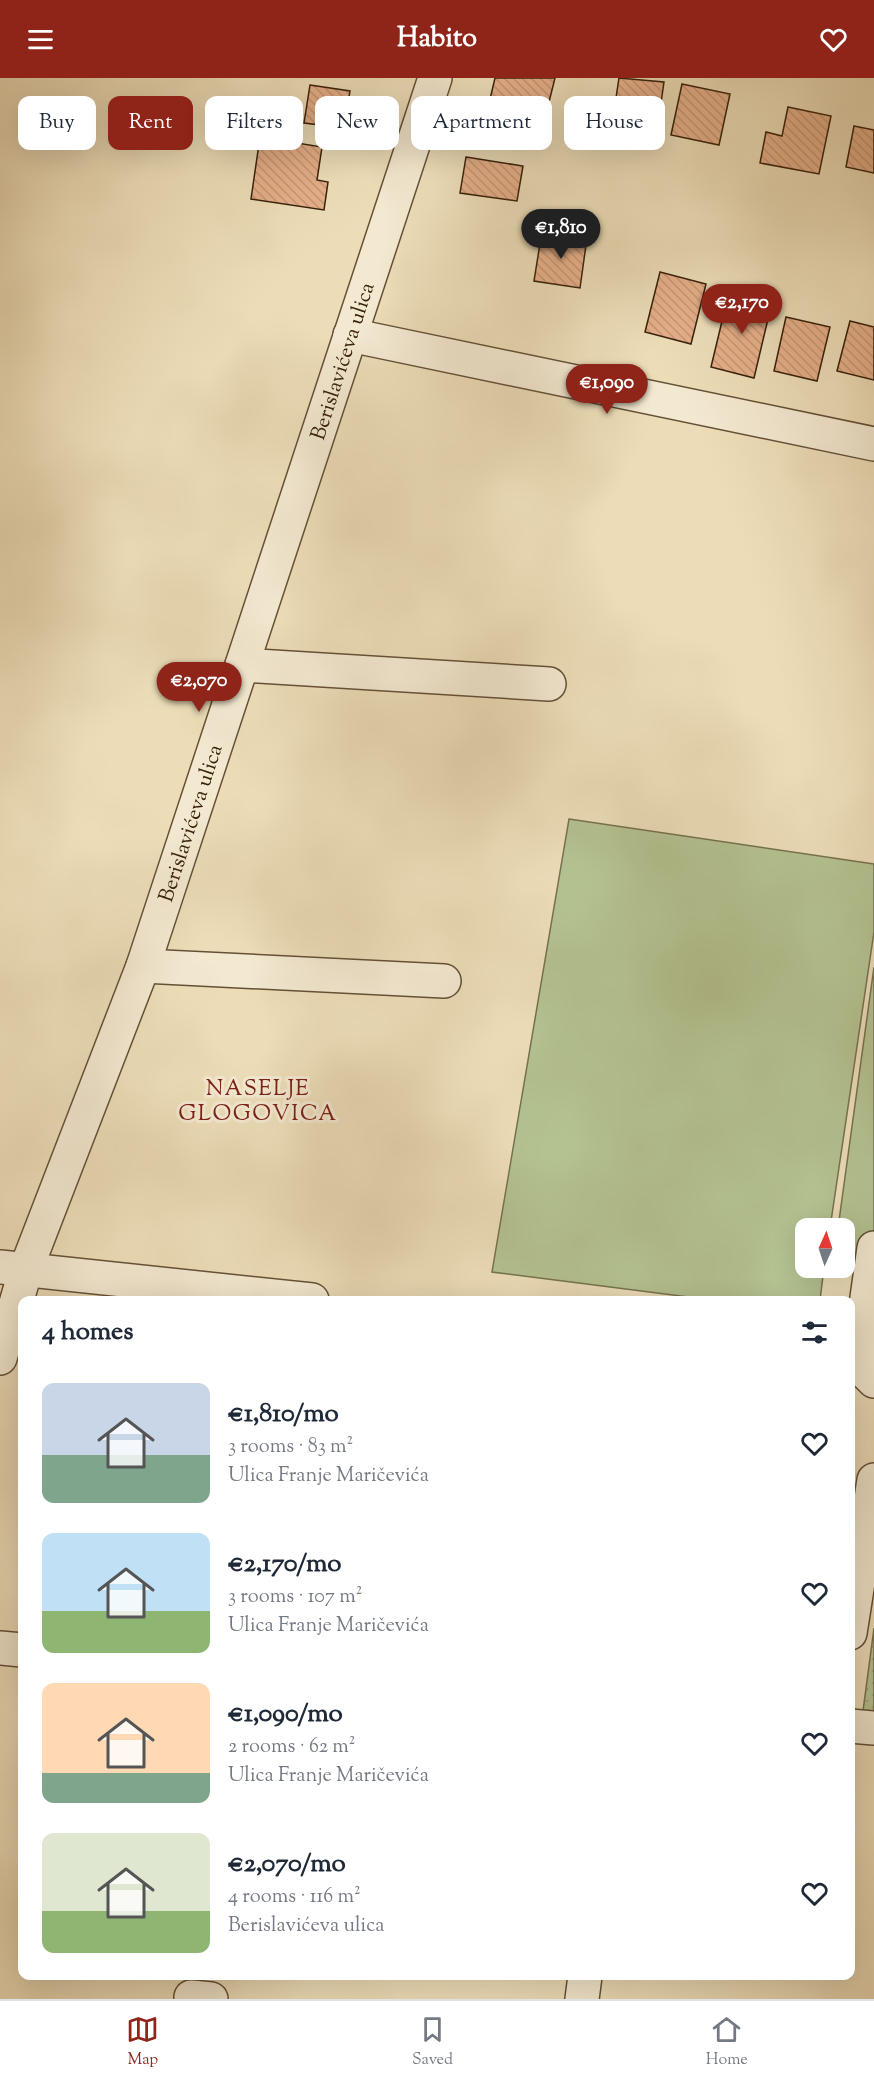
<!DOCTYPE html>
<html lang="en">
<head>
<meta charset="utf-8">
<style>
	:root { --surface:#fff; --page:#f2f2f3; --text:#1f2937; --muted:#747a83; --line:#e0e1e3; --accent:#8f2418 }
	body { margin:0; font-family:"Sorts Mill Goudy",serif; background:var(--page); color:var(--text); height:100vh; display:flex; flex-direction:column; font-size:22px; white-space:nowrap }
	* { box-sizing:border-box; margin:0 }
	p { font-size:20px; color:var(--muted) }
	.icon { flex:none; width:33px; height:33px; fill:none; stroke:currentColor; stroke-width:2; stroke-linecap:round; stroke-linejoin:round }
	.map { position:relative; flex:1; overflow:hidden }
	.side { position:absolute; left:18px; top:1218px; width:837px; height:684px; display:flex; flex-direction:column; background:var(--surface); border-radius:12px; box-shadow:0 6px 24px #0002 }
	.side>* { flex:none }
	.banner { position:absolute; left:18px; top:18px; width:838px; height:54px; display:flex; gap:12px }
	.needle { width:39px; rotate:3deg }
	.fabs { position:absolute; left:795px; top:1140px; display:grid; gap:12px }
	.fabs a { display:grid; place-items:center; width:60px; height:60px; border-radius:12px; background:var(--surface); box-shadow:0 6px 24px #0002; font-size:30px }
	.price { position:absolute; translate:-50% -51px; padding:0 14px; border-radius:21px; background:var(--accent); color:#fff; font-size:20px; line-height:39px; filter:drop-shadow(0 2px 3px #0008) }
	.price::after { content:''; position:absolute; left:50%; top:36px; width:18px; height:14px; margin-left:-9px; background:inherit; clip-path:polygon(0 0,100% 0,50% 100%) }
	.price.selected { background:#222; color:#fff }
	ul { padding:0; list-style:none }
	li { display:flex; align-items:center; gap:18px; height:150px; padding:0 24px }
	li span { display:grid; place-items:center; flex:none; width:168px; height:120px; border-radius:12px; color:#555 }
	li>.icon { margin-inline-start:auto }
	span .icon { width:72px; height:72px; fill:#fffc; stroke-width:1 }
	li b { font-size:26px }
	h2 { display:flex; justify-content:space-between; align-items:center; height:72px; padding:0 24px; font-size:26px }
	.tag { padding:0 21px; border-radius:12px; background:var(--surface); box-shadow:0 6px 24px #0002; font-size:21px; line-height:54px }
	.tag.selected { background:var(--accent); color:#fff }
	header { display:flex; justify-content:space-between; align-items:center; height:78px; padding:0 24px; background:var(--accent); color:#fff; font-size:27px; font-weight:700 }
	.dock { display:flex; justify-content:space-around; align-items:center; height:84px; border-top:2px solid var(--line); background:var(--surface); font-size:16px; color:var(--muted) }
	.dock a { display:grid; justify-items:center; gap:3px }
	.dock .selected { color:var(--accent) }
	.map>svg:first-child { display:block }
	.grass { fill:url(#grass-dots); stroke:#76724e; stroke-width:1.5 }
	.pitch { fill:#b4c291; stroke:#76724e; stroke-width:1.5 }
	.building { fill:url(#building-back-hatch); stroke:#38210b; stroke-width:1.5 }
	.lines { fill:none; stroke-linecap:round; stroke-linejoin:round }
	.minor-casing { stroke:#655036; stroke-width:36 }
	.minor { stroke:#f3e9d1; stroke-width:33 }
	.labels { text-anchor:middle; stroke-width:6; stroke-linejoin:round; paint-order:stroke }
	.street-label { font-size:21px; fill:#38210b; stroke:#f3e9d1 }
	.neighbourhood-label { font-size:22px; letter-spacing:1.5px; fill:#7a1f14; stroke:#f3e9d1 }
</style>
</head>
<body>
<header><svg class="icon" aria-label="menu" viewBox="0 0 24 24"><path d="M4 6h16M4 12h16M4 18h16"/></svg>Habito<svg class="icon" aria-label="heart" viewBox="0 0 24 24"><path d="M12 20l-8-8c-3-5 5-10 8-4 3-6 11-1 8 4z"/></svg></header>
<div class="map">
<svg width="874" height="1921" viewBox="0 0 874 1921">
	<defs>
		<pattern id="grass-dots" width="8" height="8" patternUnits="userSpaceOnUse" patternTransform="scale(1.5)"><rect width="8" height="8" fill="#b4c291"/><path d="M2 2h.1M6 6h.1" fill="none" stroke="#9ca67c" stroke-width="1.8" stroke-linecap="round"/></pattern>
		<pattern id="building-back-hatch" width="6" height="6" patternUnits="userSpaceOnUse" patternTransform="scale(1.5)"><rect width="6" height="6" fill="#e5af89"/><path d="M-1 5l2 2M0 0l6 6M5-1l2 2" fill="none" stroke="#c59675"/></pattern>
	</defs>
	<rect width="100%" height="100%" fill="#ecddb8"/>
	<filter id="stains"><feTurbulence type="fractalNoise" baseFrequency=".00333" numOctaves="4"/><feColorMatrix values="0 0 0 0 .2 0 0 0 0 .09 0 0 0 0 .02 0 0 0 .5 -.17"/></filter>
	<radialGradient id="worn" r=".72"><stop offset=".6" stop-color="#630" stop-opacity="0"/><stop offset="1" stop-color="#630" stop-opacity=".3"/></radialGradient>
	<path class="grass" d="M874,1550v88l-11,-5z"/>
	<g class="pitch">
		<path d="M569,741l305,45v68l-44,296h-24v40h18l-4,32h-108l-220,-28z"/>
		<path d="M874,889v306l-33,-5h3v-40h-6z"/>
	</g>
	<g class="building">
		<path d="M495,0h60l-16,64 -56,-13z"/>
		<path d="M619,0l45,4 -7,49 -45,-7z"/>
		<path d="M682,6l48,10 -11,51 -48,-10z"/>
		<path d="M310,7l40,6 -6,37 -40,-5z"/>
		<path d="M788,29l43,9 -12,58 -59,-11 6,-31 16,4z"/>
		<path d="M854,48l20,4v43l-28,-6z"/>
		<path d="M260,59l62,10 -5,33 11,2 -4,28 -73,-11z"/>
		<path d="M466,79l57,9 -6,35 -57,-8z"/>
		<path d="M542,153l45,7 -7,50 -46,-7z"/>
		<path d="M660,194l46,12 -15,60 -46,-12z"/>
		<path d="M729,214l43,10 -18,76 -43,-11z"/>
		<path d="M786,239l44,10 -13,54 -43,-10z"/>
		<path d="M850,243l24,6v53l-37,-9z"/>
	</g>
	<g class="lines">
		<defs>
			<g id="minor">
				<path d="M350,257l524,109"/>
				<path d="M242,587l307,19"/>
				<path d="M143,888l301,15"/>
				<path d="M874,1170l-12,85 2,38 10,10"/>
				<path d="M0,1189l312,33"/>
				<path d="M0,1280l26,-89 117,-303 292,-888"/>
				<path d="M850,1555l24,-153"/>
				<path d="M0,1570l22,2"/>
				<path d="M850,1648l24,2"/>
				<path d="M191,1919l20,2"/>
				<path d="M582,1921l3,-23"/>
			</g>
		</defs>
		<use href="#minor" class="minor-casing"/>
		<use href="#minor" class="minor"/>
	</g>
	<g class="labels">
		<g class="street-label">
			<text transform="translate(342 283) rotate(-72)" y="7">Berislavićeva ulica</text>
			<text transform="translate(190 745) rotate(-72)" y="7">Berislavićeva ulica</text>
		</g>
		<g class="neighbourhood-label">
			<text x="258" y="1017">NASELJE<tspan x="258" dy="25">GLOGOVICA</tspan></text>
		</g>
	</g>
	<rect width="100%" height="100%" filter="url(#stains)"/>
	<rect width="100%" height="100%" fill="url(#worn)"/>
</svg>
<div class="fabs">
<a><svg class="needle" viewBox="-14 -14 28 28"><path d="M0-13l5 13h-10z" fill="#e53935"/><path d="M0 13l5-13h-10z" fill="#747a83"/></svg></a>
</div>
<b class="price selected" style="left:561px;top:182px">€1,810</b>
<b class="price" style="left:742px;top:257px">€2,170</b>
<b class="price" style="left:607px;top:337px">€1,090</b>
<b class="price" style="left:199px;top:635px">€2,070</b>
<div class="banner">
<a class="tag">Buy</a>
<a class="tag selected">Rent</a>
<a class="tag">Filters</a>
<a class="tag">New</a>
<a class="tag">Apartment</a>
<a class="tag">House</a>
</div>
<section class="side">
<h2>4 homes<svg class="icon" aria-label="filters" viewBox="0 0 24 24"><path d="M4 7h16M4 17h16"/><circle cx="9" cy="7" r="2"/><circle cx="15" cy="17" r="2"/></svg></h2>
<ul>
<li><span style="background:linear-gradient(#c9d6e8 60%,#7fa58c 0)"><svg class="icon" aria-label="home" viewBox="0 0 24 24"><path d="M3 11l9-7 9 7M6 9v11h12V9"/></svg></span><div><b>€1,810/mo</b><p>3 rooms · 83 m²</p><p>Ulica Franje Maričevića</p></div><svg class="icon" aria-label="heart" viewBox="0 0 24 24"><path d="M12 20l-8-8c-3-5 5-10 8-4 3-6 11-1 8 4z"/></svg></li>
<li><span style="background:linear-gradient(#bfe0f5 65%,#8fb573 0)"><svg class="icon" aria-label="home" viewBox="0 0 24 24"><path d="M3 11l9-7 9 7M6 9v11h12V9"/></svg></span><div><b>€2,170/mo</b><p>3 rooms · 107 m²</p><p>Ulica Franje Maričevića</p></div><svg class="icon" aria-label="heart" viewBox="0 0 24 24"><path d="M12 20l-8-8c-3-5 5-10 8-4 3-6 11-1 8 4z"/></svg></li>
<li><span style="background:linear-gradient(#ffd9b3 75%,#7fa58c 0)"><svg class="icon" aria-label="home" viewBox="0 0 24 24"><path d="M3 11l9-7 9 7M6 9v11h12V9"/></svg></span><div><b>€1,090/mo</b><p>2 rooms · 62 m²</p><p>Ulica Franje Maričevića</p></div><svg class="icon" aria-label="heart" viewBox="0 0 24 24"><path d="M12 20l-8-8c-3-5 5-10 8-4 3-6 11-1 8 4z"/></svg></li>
<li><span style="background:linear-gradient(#dfe7d0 65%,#8fb573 0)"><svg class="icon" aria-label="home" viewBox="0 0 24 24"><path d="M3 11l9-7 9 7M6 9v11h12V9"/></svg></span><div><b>€2,070/mo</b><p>4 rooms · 116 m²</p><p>Berislavićeva ulica</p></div><svg class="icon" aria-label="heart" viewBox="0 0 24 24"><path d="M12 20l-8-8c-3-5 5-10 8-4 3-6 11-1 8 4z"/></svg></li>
</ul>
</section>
</div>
<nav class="dock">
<a class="selected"><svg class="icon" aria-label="map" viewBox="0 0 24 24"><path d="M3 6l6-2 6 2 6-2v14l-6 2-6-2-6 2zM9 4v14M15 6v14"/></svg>Map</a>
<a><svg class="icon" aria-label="saved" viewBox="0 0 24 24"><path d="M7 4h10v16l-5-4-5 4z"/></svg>Saved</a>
<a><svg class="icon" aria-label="home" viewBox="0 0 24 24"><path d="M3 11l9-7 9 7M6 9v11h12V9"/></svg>Home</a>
</nav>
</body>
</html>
